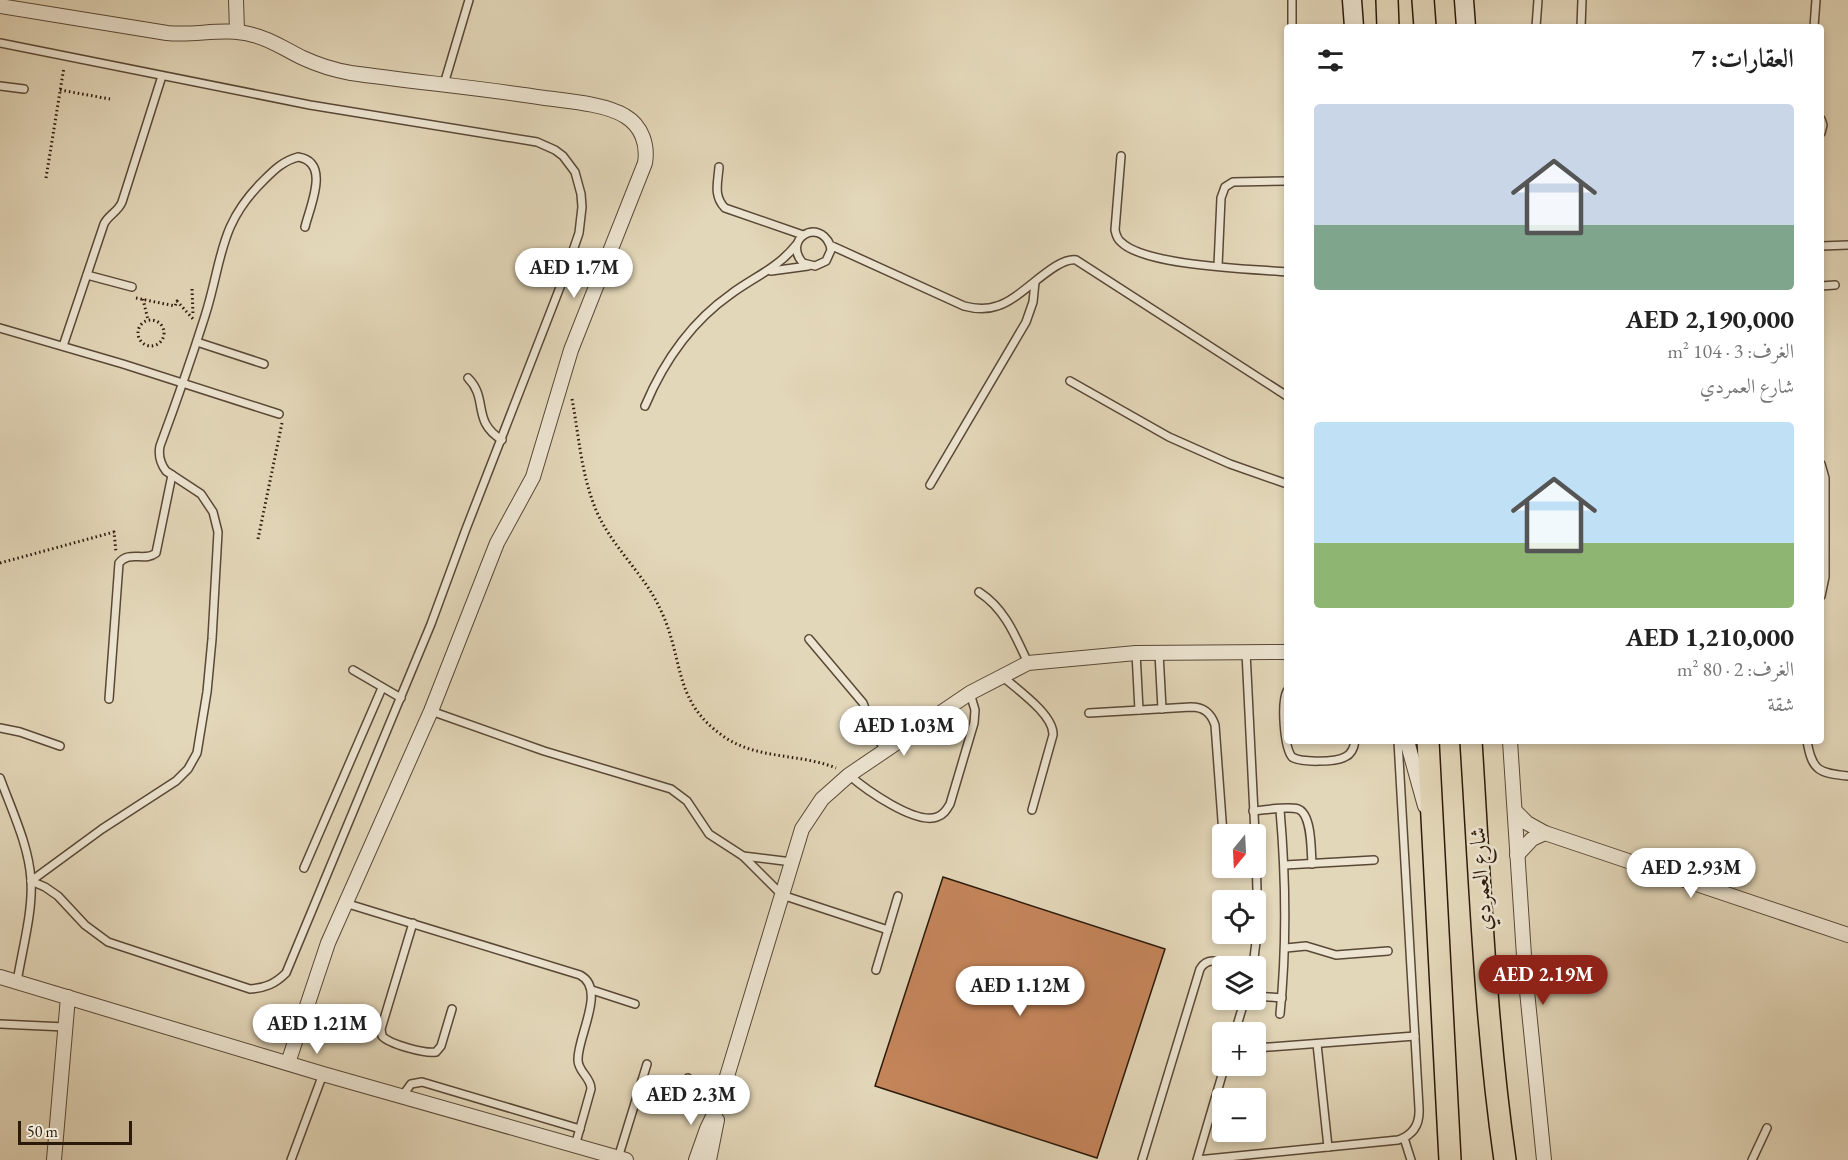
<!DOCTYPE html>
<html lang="ar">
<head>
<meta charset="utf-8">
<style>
	:root { --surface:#fff; --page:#f2f2f2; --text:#222; --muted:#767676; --accent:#8f2418 }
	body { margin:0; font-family:"EB Garamond",Amiri,serif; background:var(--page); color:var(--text); direction:rtl; height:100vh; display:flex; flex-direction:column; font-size:22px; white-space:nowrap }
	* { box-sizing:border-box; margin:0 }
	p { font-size:20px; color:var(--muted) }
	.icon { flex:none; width:33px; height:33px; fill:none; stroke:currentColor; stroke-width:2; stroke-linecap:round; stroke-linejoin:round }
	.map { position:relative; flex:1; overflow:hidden; direction:ltr }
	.side { position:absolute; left:1284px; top:24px; width:540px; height:720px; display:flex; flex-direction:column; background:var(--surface); border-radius:6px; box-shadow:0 3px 9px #0003; direction:rtl }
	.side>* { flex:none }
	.needle { width:39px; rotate:198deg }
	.fabs { position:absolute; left:1212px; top:824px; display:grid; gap:12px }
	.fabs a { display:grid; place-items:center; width:54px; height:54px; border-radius:6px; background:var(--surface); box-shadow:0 3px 9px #0003; font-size:30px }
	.scale { position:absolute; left:18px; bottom:15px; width:114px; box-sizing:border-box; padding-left:6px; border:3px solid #2b190a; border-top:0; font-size:16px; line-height:21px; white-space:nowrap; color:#2b190a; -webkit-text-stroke:4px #ede5d2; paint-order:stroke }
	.price { position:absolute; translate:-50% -51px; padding:0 14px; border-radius:21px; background:#fff; color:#222; font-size:20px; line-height:39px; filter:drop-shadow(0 2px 3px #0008) }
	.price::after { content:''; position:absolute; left:50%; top:36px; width:18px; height:14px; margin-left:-9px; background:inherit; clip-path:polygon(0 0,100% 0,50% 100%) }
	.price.selected { background:var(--accent); color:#fff }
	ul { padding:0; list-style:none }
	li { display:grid; align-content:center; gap:12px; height:318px; padding:0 30px }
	li span { display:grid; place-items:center; height:186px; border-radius:6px; color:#555 }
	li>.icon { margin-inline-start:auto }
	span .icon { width:108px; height:108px; fill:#fffc; stroke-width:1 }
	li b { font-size:26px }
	h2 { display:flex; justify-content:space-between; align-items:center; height:72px; padding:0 30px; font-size:26px }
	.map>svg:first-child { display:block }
	.building { fill:#c5855b; stroke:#2b190a; stroke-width:1.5 }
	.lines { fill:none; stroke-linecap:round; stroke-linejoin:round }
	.lane-casing { stroke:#594836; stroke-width:10 }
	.street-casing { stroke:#594836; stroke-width:16 }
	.secondary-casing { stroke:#2b190a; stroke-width:21 }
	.primary-casing { stroke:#2b190a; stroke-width:24 }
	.path { stroke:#2b190a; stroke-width:3; stroke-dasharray:1.5 3; stroke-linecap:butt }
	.lane { stroke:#ede5d2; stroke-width:7 }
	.street { stroke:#ede5d2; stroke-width:14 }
	.secondary { stroke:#ede5d2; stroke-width:18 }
	.primary { stroke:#e3d7b9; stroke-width:21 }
	.labels { text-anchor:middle; stroke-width:5; stroke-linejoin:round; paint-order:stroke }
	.street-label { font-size:22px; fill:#2b190a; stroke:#ede5d2 }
</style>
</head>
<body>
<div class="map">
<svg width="1848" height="1160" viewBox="0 0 1848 1160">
	<rect width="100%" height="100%" fill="#e3d7b9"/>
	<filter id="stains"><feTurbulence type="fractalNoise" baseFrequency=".00333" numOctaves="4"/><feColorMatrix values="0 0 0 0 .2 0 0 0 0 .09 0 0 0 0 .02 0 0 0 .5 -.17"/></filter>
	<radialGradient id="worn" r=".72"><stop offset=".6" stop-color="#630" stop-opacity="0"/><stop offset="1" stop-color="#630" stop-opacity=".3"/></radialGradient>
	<path class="building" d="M943,877l222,72 -68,209 -222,-72z"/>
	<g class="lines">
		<defs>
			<g id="lane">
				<path d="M1292,27v-27"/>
				<path d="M1536,27l2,-27"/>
				<path d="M1581,27l1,-27"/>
				<path d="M1814,27l2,-27"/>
				<path d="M0,43l310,62 227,37 18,8 8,6 12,16 6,22 1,13 -3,26 -15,44 -98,252 -35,95 -145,349c-11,11 -21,15 -36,16l-142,-47 -23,-17 -27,-29 -13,-9 -14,-6"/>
				<path d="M444,84l25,-84"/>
				<path d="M0,86l24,3"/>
				<path d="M1821,119l2,6 -2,8"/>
				<path d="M1121,156l-6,74c1,5 2,9 6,12 24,24 130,27 166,30"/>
				<path d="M719,167c-1,15 -6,29 6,41l78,27"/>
				<path d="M830,245l1,5 -5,11 -11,5 -12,-3c-21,-23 15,-46 27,-18l134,61c11,3 22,4 33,0 24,-6 57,-49 79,-46l211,136"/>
				<path d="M1821,246l27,-1"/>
				<path d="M1218,266l3,-68 4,-11 8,-5 54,-1"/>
				<path d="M771,271l37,-5"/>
				<path d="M87,275l45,12"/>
				<path d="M1821,286l14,-1"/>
				<path d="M0,328l123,36 156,50"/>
				<path d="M197,342l67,22"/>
				<path d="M63,346l41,-122c4,-9 14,-12 18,-22l40,-126"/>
				<path d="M468,378c21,21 3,43 34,62"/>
				<path d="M1070,381l99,56 61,27 57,20"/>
				<path d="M645,406c19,-45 46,-84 86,-112 23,-17 47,-26 65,-49"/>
				<path d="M1821,464l4,14v99l-4,19"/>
				<path d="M930,485l96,-163 7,-20 2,-20"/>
				<path d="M979,592c26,17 36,43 49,71"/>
				<path d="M809,639l54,64 13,34 10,13"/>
				<path d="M1246,652l9,182"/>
				<path d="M1136,653l3,57"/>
				<path d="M1159,653l3,56"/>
				<path d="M353,670l48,28"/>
				<path d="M1003,677c15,13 51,38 50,58l-21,75"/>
				<path d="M1287,691c-6,12 -3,56 5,66 9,6 44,5 53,0 7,-3 9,-9 10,-16"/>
				<path d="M109,699l10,-136c10,-13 26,-1 37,-10l16,-78"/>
				<path d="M431,711l113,40 127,38 16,12 22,33 34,22 39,39 106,35"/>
				<path d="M1089,713l102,-6c13,0 20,6 24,18l8,109"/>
				<path d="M0,728l20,4 40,14"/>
				<path d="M1807,741c5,30 12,32 41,35"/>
				<path d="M849,775c16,14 66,50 88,42 7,-2 10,-8 13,-13l24,-81 1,-13 -5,-17"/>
				<path d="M0,778c12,33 29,68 31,102 2,32 -9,70 -14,102"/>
				<path d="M1253,811c12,-1 34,-5 45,-2 14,5 13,41 14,55"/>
				<path d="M743,856l49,6"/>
				<path d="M1285,865l89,-5"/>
				<path d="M304,868l78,-180"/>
				<path d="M31,881l71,-52 74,-48 12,-12 9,-16 10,-61 5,-53 6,-107 -5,-20 -12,-18 -35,-23c-6,-8 -8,-15 -6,-25 16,-43 31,-86 45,-130 18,-57 13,-91 59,-136 10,-10 19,-19 34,-23 33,5 12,49 7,70"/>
				<path d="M345,903l235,72c27,14 -3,62 -2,85 0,12 13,17 13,29l-16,57"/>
				<path d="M413,923l-32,106 1,7c7,8 43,18 54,16l5,-6 11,-37"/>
				<path d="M1286,948l20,-2 30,9 52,-4"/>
				<path d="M1253,966l5,-40 -2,-71"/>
				<path d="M876,970l22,-74"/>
				<path d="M592,990l43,14"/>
				<path d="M1256,996l26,2"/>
				<path d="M1280,1014c7,-69 6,-135 0,-204"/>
				<path d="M0,1024l65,3"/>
				<path d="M1235,1032l10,-33"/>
				<path d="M1317,1044l11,103"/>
				<path d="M1256,1048l159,-12"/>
				<path d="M1225,1065l-28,95 201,-20c16,-5 22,-16 21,-32l-21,-367"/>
				<path d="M642,1081l41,13"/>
				<path d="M403,1095l8,-11 11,-2 158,47"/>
				<path d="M679,1106l9,-28"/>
				<path d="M1404,1138l7,22"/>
				<path d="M618,1158l29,-94"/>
				<path d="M291,1160l32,-86"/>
				<path d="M1142,1160l58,-191c8,-13 19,-7 31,-3"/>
				<path d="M1752,1160l15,-32"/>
			</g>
			<g id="street">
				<path d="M236,0l1,31"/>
				<path d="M0,6l167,27c29,3 58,-6 86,2 18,4 33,15 50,23 15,7 31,12 48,15 64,9 130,15 194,25 23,3 61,6 80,18 17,10 23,29 20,47l-74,187 -38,127 -36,66 -66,168 -103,232 -40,120"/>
				<path d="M1407,741l18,65"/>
				<path d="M1510,741l15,230 19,189"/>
				<path d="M1515,811l12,12 18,10 303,102"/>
				<path d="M1517,855l15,-16 13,-6"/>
				<path d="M0,977l323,97 303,86"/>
				<path d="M54,1160l14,-163"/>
				<path d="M696,1160l11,-31 11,-23 84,-277 20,-30 27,-24 121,-82 58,-30 108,-10 151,-1"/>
				<path d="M709,1160l8,-40"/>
			</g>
			<g id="secondary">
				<path d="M1352,0l2,27"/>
				<path d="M1464,0l2,27"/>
			</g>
			<g id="primary">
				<path d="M1387,0l1,27"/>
				<path d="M1423,0l2,27"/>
				<path d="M1428,741l22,419"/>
				<path d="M1471,741c9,140 14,280 34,419"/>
			</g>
		</defs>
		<use href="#lane" class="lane-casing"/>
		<use href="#street" class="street-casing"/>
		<use href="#secondary" class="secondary-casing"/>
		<use href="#primary" class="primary-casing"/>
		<g class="path">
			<path d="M60,90l50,9"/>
			<path d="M46,178l18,-111"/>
			<path d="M192,289l1,25"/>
			<path d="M136,298l39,8 2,-5 17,19"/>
			<path d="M143,299l5,21"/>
			<circle cx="151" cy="333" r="13"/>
			<path d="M572,399c7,37 9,75 24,111 16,38 50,65 66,103 22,48 11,88 61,123 34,24 76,17 113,32"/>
			<path d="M258,539l24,-116"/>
			<path d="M0,563l114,-31 2,20"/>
		</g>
		<use href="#lane" class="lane"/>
		<use href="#street" class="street"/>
		<use href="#secondary" class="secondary"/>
		<use href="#primary" class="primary"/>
	</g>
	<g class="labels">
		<g class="street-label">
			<text transform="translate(1480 879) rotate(-94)" y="8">شارع العمردي</text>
		</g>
	</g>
	<rect width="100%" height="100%" filter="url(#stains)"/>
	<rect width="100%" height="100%" fill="url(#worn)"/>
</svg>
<div class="fabs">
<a><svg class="needle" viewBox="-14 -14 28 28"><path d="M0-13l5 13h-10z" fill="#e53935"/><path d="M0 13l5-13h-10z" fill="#767676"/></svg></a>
<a><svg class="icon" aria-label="locate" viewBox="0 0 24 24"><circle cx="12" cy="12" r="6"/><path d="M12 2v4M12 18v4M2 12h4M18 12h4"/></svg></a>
<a><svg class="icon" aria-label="layers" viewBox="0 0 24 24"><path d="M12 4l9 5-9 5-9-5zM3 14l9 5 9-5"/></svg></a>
<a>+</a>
<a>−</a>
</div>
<div class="scale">50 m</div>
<b class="price" style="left:574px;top:299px">AED 1.7M</b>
<b class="price" style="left:904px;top:757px">AED 1.03M</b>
<b class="price" style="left:1691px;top:899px">AED 2.93M</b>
<b class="price selected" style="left:1543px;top:1006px">AED 2.19M</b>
<b class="price" style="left:1020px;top:1017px">AED 1.12M</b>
<b class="price" style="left:317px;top:1055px">AED 1.21M</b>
<b class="price" style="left:691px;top:1126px">AED 2.3M</b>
<section class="side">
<h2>العقارات: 7<svg class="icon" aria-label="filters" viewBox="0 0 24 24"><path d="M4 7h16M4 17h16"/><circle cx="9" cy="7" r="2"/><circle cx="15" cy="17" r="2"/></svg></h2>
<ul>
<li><span style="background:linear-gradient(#c9d6e8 65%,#7fa58c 0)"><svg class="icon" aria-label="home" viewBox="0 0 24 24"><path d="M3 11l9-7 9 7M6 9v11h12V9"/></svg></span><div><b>AED 2,190,000</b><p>الغرف: 3 · 104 m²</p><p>شارع العمردي</p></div></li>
<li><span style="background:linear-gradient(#bfe0f5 65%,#8fb573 0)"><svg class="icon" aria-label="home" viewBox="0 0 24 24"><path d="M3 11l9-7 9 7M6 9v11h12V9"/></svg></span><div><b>AED 1,210,000</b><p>الغرف: 2 · 80 m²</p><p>شقة</p></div></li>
</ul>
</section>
</div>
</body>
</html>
